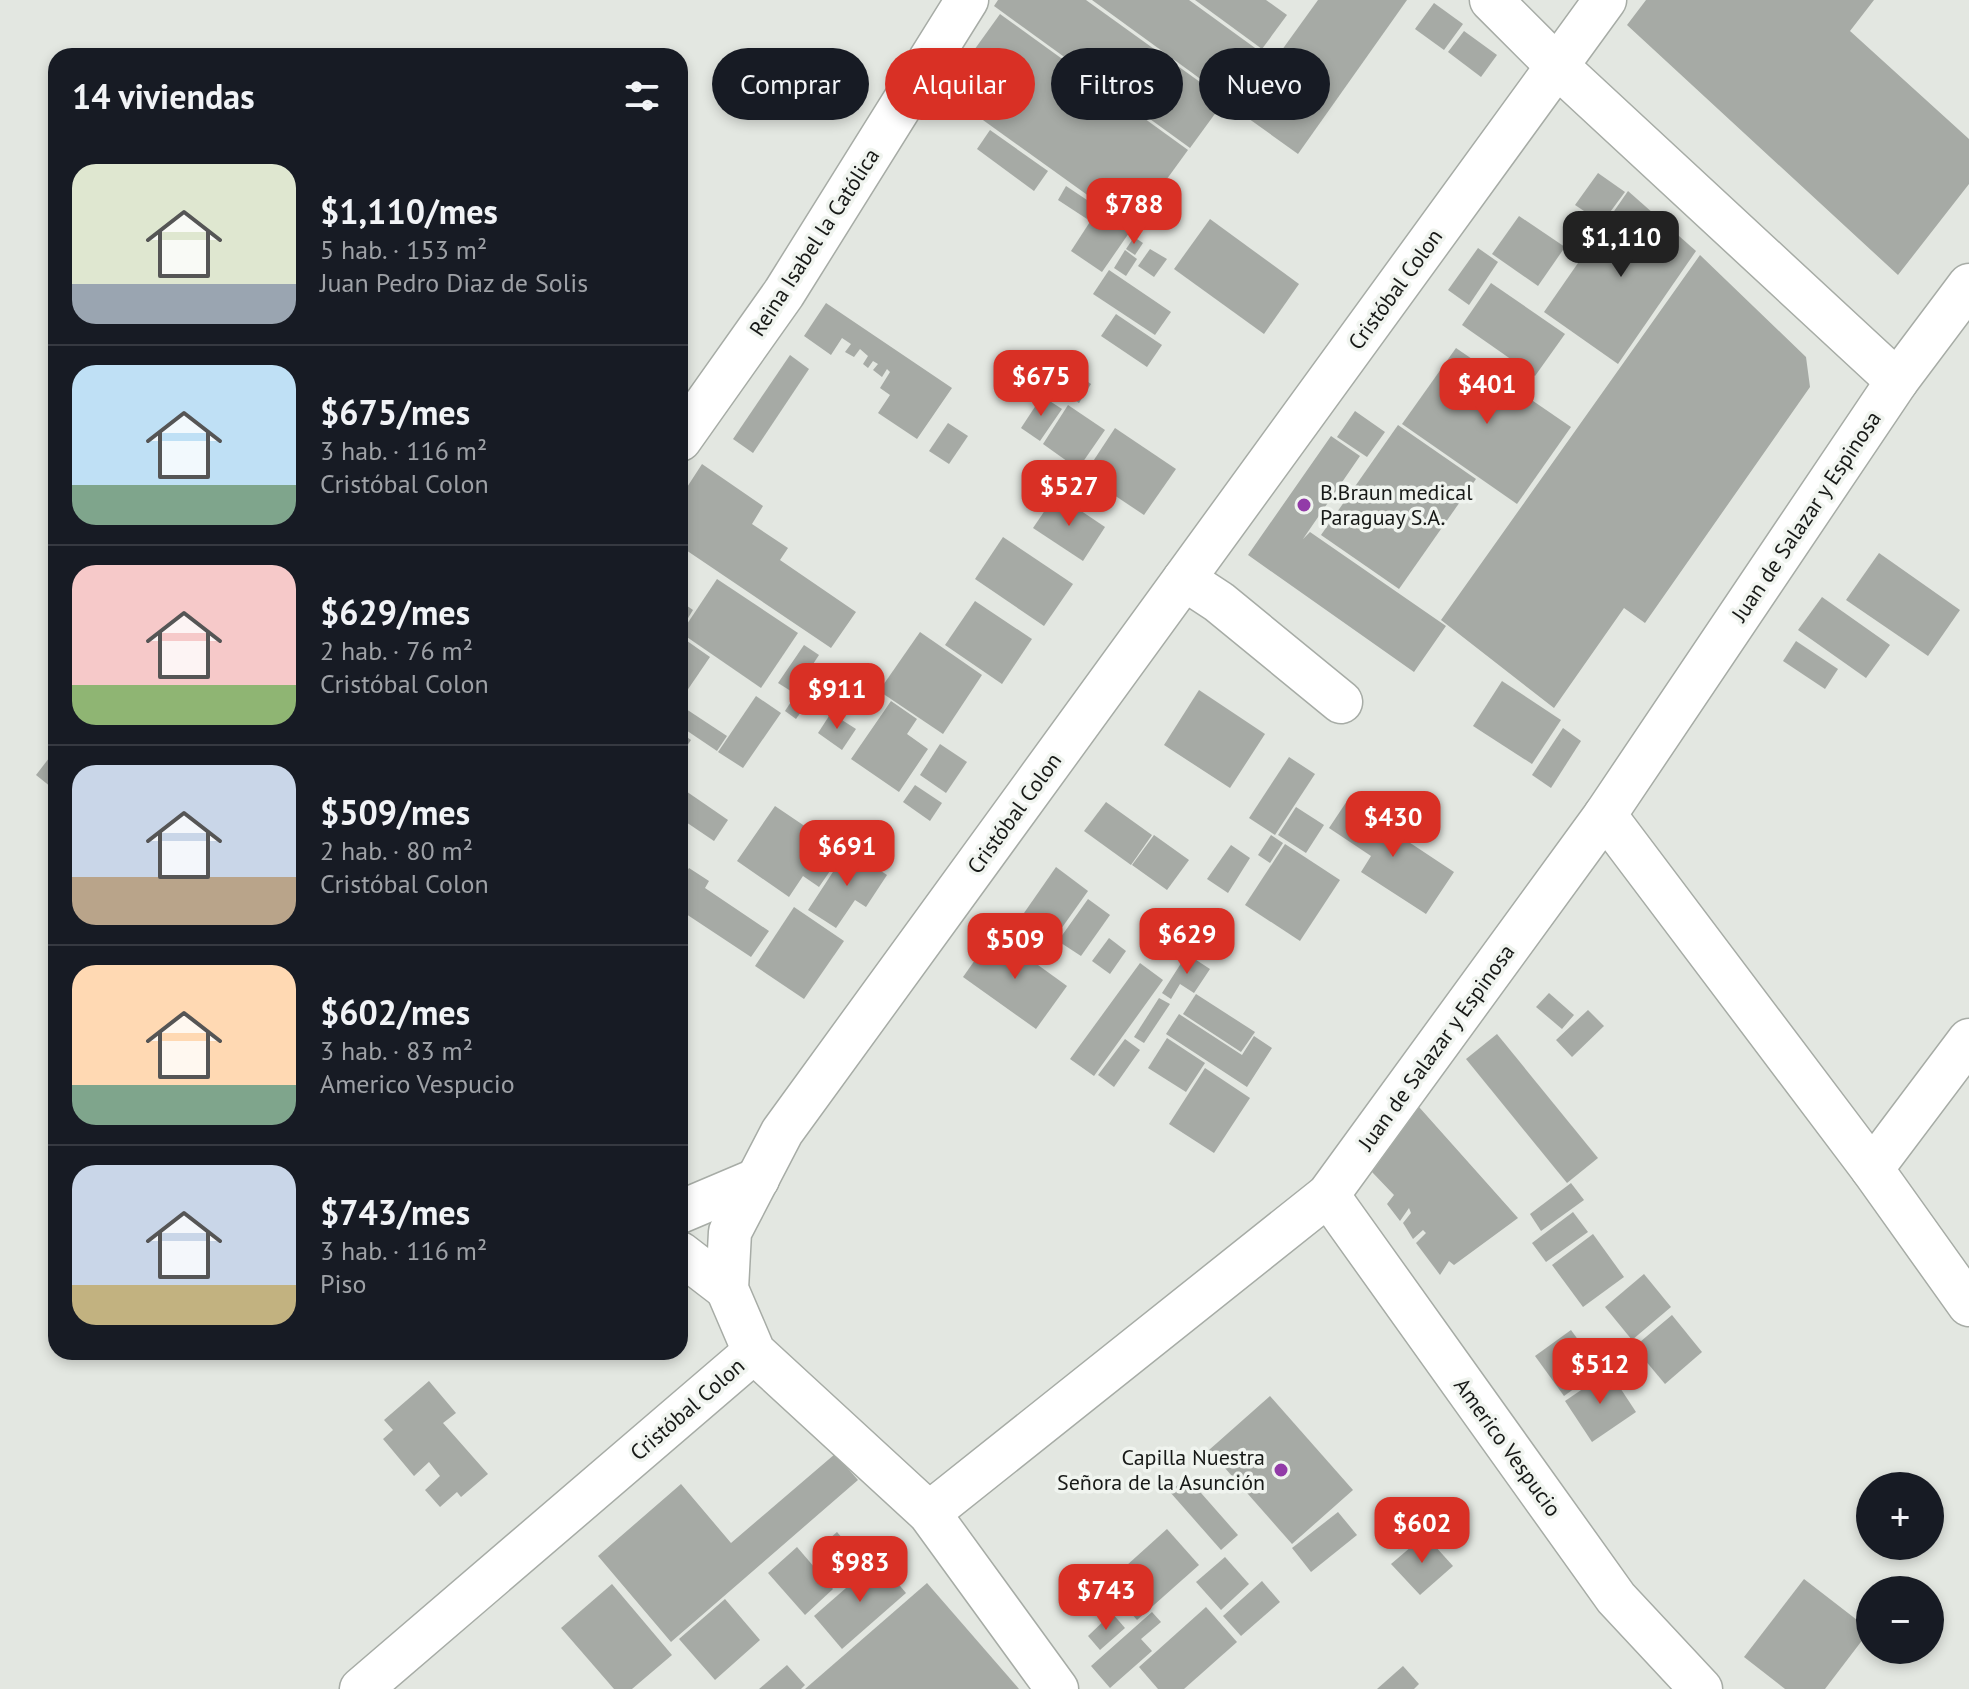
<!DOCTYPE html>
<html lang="es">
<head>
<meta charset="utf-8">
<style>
	:root { --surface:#171b24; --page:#242831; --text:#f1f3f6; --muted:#9ea1a6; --line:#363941; --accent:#d93025 }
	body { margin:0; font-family:"PT Sans",sans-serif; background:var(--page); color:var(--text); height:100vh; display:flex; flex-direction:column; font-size:30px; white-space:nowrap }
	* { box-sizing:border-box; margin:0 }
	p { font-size:26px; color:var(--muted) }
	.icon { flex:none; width:44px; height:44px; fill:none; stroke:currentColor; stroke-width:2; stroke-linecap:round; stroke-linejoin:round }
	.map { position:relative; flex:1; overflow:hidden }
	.panel { position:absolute; left:48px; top:48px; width:640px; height:1312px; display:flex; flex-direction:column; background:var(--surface); border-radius:24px; box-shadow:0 4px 12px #0003 }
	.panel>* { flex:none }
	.guide { position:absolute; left:712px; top:48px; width:760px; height:72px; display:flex; gap:16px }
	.tools { position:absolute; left:1856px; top:1472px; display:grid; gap:16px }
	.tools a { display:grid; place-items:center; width:88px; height:88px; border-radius:50%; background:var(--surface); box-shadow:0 4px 12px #0003; font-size:40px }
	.price { position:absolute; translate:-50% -68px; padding:0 18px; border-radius:16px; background:var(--accent); color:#fff; font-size:26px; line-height:52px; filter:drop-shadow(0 2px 4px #0008) }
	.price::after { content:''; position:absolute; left:50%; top:48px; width:24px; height:18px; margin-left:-12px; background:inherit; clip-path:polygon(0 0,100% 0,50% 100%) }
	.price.selected { background:#222; color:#fff }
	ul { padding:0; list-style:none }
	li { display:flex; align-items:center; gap:24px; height:200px; padding:0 24px }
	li+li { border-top:2px solid var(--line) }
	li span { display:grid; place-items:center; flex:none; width:224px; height:160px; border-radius:24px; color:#555 }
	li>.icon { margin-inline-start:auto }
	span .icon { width:96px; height:96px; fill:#fffc; stroke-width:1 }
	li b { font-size:34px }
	h2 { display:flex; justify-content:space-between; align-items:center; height:96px; padding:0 24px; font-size:34px }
	.pill { padding:0 28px; border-radius:36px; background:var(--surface); box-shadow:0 4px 12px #0003; font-size:28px; line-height:72px }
	.pill.selected { background:var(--accent); color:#fff }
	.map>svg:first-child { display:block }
	.building { fill:#a6aaa5 }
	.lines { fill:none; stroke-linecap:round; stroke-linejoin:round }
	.minor-casing { stroke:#a7aca6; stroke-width:45 }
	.minor { stroke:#fff; stroke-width:42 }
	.poi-dot { fill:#923ba8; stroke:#f0f4ef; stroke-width:3 }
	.labels { text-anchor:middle; stroke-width:7; stroke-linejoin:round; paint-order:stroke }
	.street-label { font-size:22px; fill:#171917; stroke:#f0f4ef }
	.poi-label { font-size:22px; fill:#171917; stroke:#f0f4ef; text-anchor:start }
</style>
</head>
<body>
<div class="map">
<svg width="1969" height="1689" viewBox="0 0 1969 1689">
	<rect width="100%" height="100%" fill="#e3e7e1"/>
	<g class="building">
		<path d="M998,0h88l139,100 -35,48 -196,-142z"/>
		<path d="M1092,0h97l73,53 -34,46z"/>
		<path d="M1195,0h71l21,15 -25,34z"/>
		<path d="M1318,0h89l-109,154 -60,-43z"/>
		<path d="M1646,0h228l-24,31 119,108v45l-71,91 -271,-250z"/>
		<path d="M1434,3l29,21 -19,26 -29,-21z"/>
		<path d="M1000,14l188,136 -56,77 -188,-135z"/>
		<path d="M1464,31l33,24 -16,22 -33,-25z"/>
		<path d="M990,130l58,41 -14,20 -57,-42z"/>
		<path d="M1598,173l27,19 -23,31 -27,-18z"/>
		<path d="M1066,186l30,20 -9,13 -29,-19z"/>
		<path d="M1628,191l68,60 -78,113 -74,-52z"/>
		<path d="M1097,211l32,22 -27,39 -31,-21z"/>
		<path d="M1519,216l46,31 -27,39 -46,-32z"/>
		<path d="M1210,219l89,65 -35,50 -90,-65z"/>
		<path d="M1134,237l9,6 -8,12 -9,-6z"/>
		<path d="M1478,248l20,14 -29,43 -21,-15z"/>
		<path d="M1150,249l17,10 -13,18 -16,-11z"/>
		<path d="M1125,250l12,9 -11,17 -12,-8z"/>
		<path d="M1700,255l106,102 4,30 -165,236 -21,-15 -70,100 -113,-88z"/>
		<path d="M1109,270l62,42 -16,23 -62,-41z"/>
		<path d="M1491,283l74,51 -30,42 -73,-51z"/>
		<path d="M826,303l126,85 -35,51 -39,-26 12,-18 -10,-7 10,-16 -3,-3 -5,8 -9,-7 5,-6 -5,-3 -5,7 -5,-4 5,-8 -8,-7 -6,8 -9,-5 6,-8 -9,-6 -11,17 -27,-19z"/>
		<path d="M1116,314l46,31 -15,22 -46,-31z"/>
		<path d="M1456,348l115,79 -54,77 -115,-80z"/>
		<path d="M790,355l19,14 -56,84 -20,-14z"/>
		<path d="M1063,365l28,19 -12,19 -28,-19z"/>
		<path d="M1042,396l20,13 -22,32 -19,-13z"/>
		<path d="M1068,405l37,25 -27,39 -35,-25z"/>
		<path d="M1355,411l30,21 -18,25 -30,-20z"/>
		<path d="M948,423l20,13 -19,28 -20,-13z"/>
		<path d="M1398,425l78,54 -77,110 -78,-54z"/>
		<path d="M1115,428l61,41 -32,46 -60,-40z"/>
		<path d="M1331,436l29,20 -57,83 7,-7 136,94 -32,46 -166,-117z"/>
		<path d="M702,464l61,42 -11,18 36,24 -8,12 76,52 -25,36 -151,-102v-48z"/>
		<path d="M1056,494l49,33 -22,34 -50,-33z"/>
		<path d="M1003,537l70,47 -29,42 -69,-47z"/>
		<path d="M1879,553l81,57 -32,46 -82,-56z"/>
		<path d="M717,579l81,54 -37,55 -80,-55z"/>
		<path d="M1822,597l68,48 -24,33 -68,-48z"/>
		<path d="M680,601l13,9 -8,13 -5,-4z"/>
		<path d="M975,601l57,38 -30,45 -57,-39z"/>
		<path d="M920,632l62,43 -39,59 -64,-43z"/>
		<path d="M680,636l30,21 -30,44z"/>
		<path d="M1796,641l42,28 -13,20 -42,-28z"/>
		<path d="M804,645l15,10 -25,38 -16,-10z"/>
		<path d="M1502,681l59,39 -29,44 -59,-38z"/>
		<path d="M1199,690l66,44 -35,54 -66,-43z"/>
		<path d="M798,691l12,8 -14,20 -11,-8z"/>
		<path d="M756,696l25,17 -38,55 -25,-16z"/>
		<path d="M891,701l26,18 -10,15 21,15 -29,43 -48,-33z"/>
		<path d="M680,705l47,31 -10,15 -37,-25z"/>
		<path d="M831,713l25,16 -14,21 -24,-17z"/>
		<path d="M1563,728l18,13 -30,47 -19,-13z"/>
		<path d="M680,732l11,8 -11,16z"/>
		<path d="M940,744l27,18 -21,31 -26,-18z"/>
		<path d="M56,749v42l-20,-16z"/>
		<path d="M1289,757l26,17 -40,61 -26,-17z"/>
		<path d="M915,785l27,18 -12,18 -27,-19z"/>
		<path d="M680,787l48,33 -14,21 -34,-23z"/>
		<path d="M1347,801l107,71 -28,42 -65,-42 10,-16 -42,-28z"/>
		<path d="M1106,802l46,33 -21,30 -47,-34z"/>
		<path d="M775,806l68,46 -24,35 -16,-11 -14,21 -52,-36z"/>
		<path d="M1296,807l28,18 -18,28 -28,-18z"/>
		<path d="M1154,835l35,25 -22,30 -35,-25z"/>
		<path d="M1271,835l12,8 -13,20 -12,-8z"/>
		<path d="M1285,844l55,36 -40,61 -55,-36z"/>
		<path d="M1231,845l19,13 -22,35 -21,-14z"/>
		<path d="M848,849l39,26 -21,32 -11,-7 -19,28 -28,-18z"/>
		<path d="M1056,867l32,24 -32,45 -32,-23z"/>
		<path d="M689,868l20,13 -4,7 64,43 -18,26 -71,-47v-28z"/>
		<path d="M1088,899l22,16 -29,41 -23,-15z"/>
		<path d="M794,907l50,34 -40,58 -49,-33z"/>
		<path d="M1018,924l30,22 -10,14 -30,-22z"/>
		<path d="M994,933l73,53 -31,43 -73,-52z"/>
		<path d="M1109,938l17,13 -16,23 -18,-13z"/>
		<path d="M1187,954l23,15 -16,24 -14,-9 -9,15 -9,-6z"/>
		<path d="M1140,963l23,17 -69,96 -24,-17z"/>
		<path d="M1549,993l25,22 -12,14 -26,-22z"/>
		<path d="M1196,994l59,38 -14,20 -58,-38z"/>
		<path d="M1159,998l11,6 -26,39 -10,-6z"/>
		<path d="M1588,1010l16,16 -32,31 -16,-17z"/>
		<path d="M1179,1014l63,41 12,-19 18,12 -25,39 -81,-53z"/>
		<path d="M1497,1034l101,124 -31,25 -101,-124z"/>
		<path d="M1167,1038l38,25 -19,29 -38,-24z"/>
		<path d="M1125,1039l15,11 -26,37 -16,-12z"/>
		<path d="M1205,1068l45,30 -36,55 -45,-29z"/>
		<path d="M1419,1107l99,111 -64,47 -5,-4 -9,14 -24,-32 10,-10 -3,-3 -10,9 -10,-16 8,-10 -2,-5 -9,13 -13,-17 7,-9 -22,-23z"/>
		<path d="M1571,1183l13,17 -43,31 -11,-17z"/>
		<path d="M1573,1212l15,20 -42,30 -14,-19z"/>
		<path d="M1593,1234l31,43 -41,30 -31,-42z"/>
		<path d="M1644,1274l27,33 -39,33 -27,-33z"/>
		<path d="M1672,1315l30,37 -37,32 -31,-37z"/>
		<path d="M1571,1330l29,40 -36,26 -29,-40z"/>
		<path d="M1609,1371l27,41 -44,30 -27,-41z"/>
		<path d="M429,1381l27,32 -13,10 45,51 -27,23 -4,-5 -17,15 -15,-17 15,-14 -11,-14 -15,14 -31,-37 10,-9 -9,-10z"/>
		<path d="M1270,1396l83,94 -61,54 -83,-94z"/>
		<path d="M835,1454l23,26 -187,162 -73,-86 83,-72 50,59z"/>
		<path d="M1187,1477l51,58 -17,15 -51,-58z"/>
		<path d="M1338,1512l19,23 -46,37 -19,-24z"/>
		<path d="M1167,1529l32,36 -62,55 -31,-36z"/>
		<path d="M837,1532l24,28 -22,19 -25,-27z"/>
		<path d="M1425,1535l28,31 -33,29 -29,-31z"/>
		<path d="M797,1547l36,42 -28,26 -37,-42z"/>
		<path d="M1225,1557l24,27 -28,26 -25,-28z"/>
		<path d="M878,1560l28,33 -64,56 -28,-33z"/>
		<path d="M1804,1579l66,51 -45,59h-40l-41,-32z"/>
		<path d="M1262,1581l18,21 -39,34 -18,-20z"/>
		<path d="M927,1583l92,106h-214z"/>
		<path d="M612,1584l60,71 -40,34h-18l-53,-61z"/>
		<path d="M725,1599l35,41 -45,40 -36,-41z"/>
		<path d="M1206,1607l31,35 -53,47h-26l-19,-22z"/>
		<path d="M1152,1612l9,10 -20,17 11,12 -42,37 -19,-22z"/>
		<path d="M1112,1613l13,15 -25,22 -12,-14z"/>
		<path d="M787,1665l18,20 -4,4h-42z"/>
		<path d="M1403,1666l16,18 -5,5h-37z"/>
	</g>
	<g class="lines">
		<defs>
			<g id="minor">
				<path d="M1491,0l66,66 340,315"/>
				<path d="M680,440l104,-147 183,-293"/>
				<path d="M1184,579l35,23 122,100"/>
				<path d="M1605,815l267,354 97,136"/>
				<path d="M1872,1169l97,-129"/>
				<path d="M1328,1195l288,403 85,91"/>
				<path d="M680,1212l78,-33"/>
				<path d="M680,1253l47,36"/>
				<path d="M929,1513l399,-318 277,-380 292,-434 72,-96"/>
				<path d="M361,1689l393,-337"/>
				<path d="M1057,1689l-128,-176 -175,-161 -27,-63 3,-57 52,-100 823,-1132"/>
			</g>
		</defs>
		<use href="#minor" class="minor-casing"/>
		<use href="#minor" class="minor"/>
	</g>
	<g class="poi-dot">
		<circle cx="1304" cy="505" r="8"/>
		<circle cx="1281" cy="1470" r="8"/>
	</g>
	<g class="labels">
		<g class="street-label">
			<text transform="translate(814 242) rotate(-57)" y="8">Reina Isabel la Católica</text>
			<text transform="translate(1395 289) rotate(-54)" y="8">Cristóbal Colon</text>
			<text transform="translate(1806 516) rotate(-56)" y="8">Juan de Salazar y Espinosa</text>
			<text transform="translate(1014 813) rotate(-54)" y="8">Cristóbal Colon</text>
			<text transform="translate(1436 1047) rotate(-54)" y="8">Juan de Salazar y Espinosa</text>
			<text transform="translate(687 1409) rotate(-41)" y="8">Cristóbal Colon</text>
			<text transform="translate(1508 1447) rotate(54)" y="8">Americo Vespucio</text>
		</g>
		<g class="poi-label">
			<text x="1320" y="500">B.Braun medical<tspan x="1320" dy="25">Paraguay S.A.</tspan></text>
			<text x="1265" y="1465" text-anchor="end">Capilla Nuestra<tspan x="1265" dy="25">Señora de la Asunción</tspan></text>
		</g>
	</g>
</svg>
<div class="tools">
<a>+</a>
<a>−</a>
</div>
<b class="price" style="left:1134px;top:246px">$788</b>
<b class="price selected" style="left:1621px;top:279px">$1,110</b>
<b class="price" style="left:1041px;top:418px">$675</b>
<b class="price" style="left:1487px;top:426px">$401</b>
<b class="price" style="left:1069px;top:528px">$527</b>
<b class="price" style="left:837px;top:731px">$911</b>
<b class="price" style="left:1393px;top:859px">$430</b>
<b class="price" style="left:847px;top:888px">$691</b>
<b class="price" style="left:1187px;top:976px">$629</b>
<b class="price" style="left:1015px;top:981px">$509</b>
<b class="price" style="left:1600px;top:1406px">$512</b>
<b class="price" style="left:1422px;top:1565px">$602</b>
<b class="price" style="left:860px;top:1604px">$983</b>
<b class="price" style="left:1106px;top:1632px">$743</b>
<div class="guide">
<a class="pill">Comprar</a>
<a class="pill selected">Alquilar</a>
<a class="pill">Filtros</a>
<a class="pill">Nuevo</a>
</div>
<section class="panel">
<h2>14 viviendas<svg class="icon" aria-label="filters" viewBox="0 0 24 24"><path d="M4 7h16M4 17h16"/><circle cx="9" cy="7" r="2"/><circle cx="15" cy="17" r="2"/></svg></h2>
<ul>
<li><span style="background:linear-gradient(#dfe7d0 75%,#9aa5b1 0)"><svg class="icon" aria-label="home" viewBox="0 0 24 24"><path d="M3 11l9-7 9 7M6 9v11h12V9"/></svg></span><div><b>$1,110/mes</b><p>5 hab. · 153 m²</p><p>Juan Pedro Diaz de Solis</p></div></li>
<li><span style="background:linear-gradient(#bfe0f5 75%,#7fa58c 0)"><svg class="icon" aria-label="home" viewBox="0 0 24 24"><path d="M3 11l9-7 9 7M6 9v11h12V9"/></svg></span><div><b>$675/mes</b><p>3 hab. · 116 m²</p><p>Cristóbal Colon</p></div></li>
<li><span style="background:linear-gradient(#f6c9c9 75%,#8fb573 0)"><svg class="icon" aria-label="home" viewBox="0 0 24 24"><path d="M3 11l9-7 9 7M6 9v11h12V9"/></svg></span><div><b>$629/mes</b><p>2 hab. · 76 m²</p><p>Cristóbal Colon</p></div></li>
<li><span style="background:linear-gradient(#c9d6e8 70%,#b9a48a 0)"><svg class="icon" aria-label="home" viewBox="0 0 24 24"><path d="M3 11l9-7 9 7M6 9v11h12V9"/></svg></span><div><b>$509/mes</b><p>2 hab. · 80 m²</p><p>Cristóbal Colon</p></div></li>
<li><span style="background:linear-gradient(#ffd9b3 75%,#7fa58c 0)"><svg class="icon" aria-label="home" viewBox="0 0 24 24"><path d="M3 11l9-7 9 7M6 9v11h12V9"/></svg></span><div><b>$602/mes</b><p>3 hab. · 83 m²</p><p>Americo Vespucio</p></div></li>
<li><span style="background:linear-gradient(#c9d6e8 75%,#c2b280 0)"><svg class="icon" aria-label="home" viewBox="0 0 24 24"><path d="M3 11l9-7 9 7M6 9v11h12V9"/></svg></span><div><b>$743/mes</b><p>3 hab. · 116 m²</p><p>Piso</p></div></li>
</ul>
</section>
</div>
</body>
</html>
